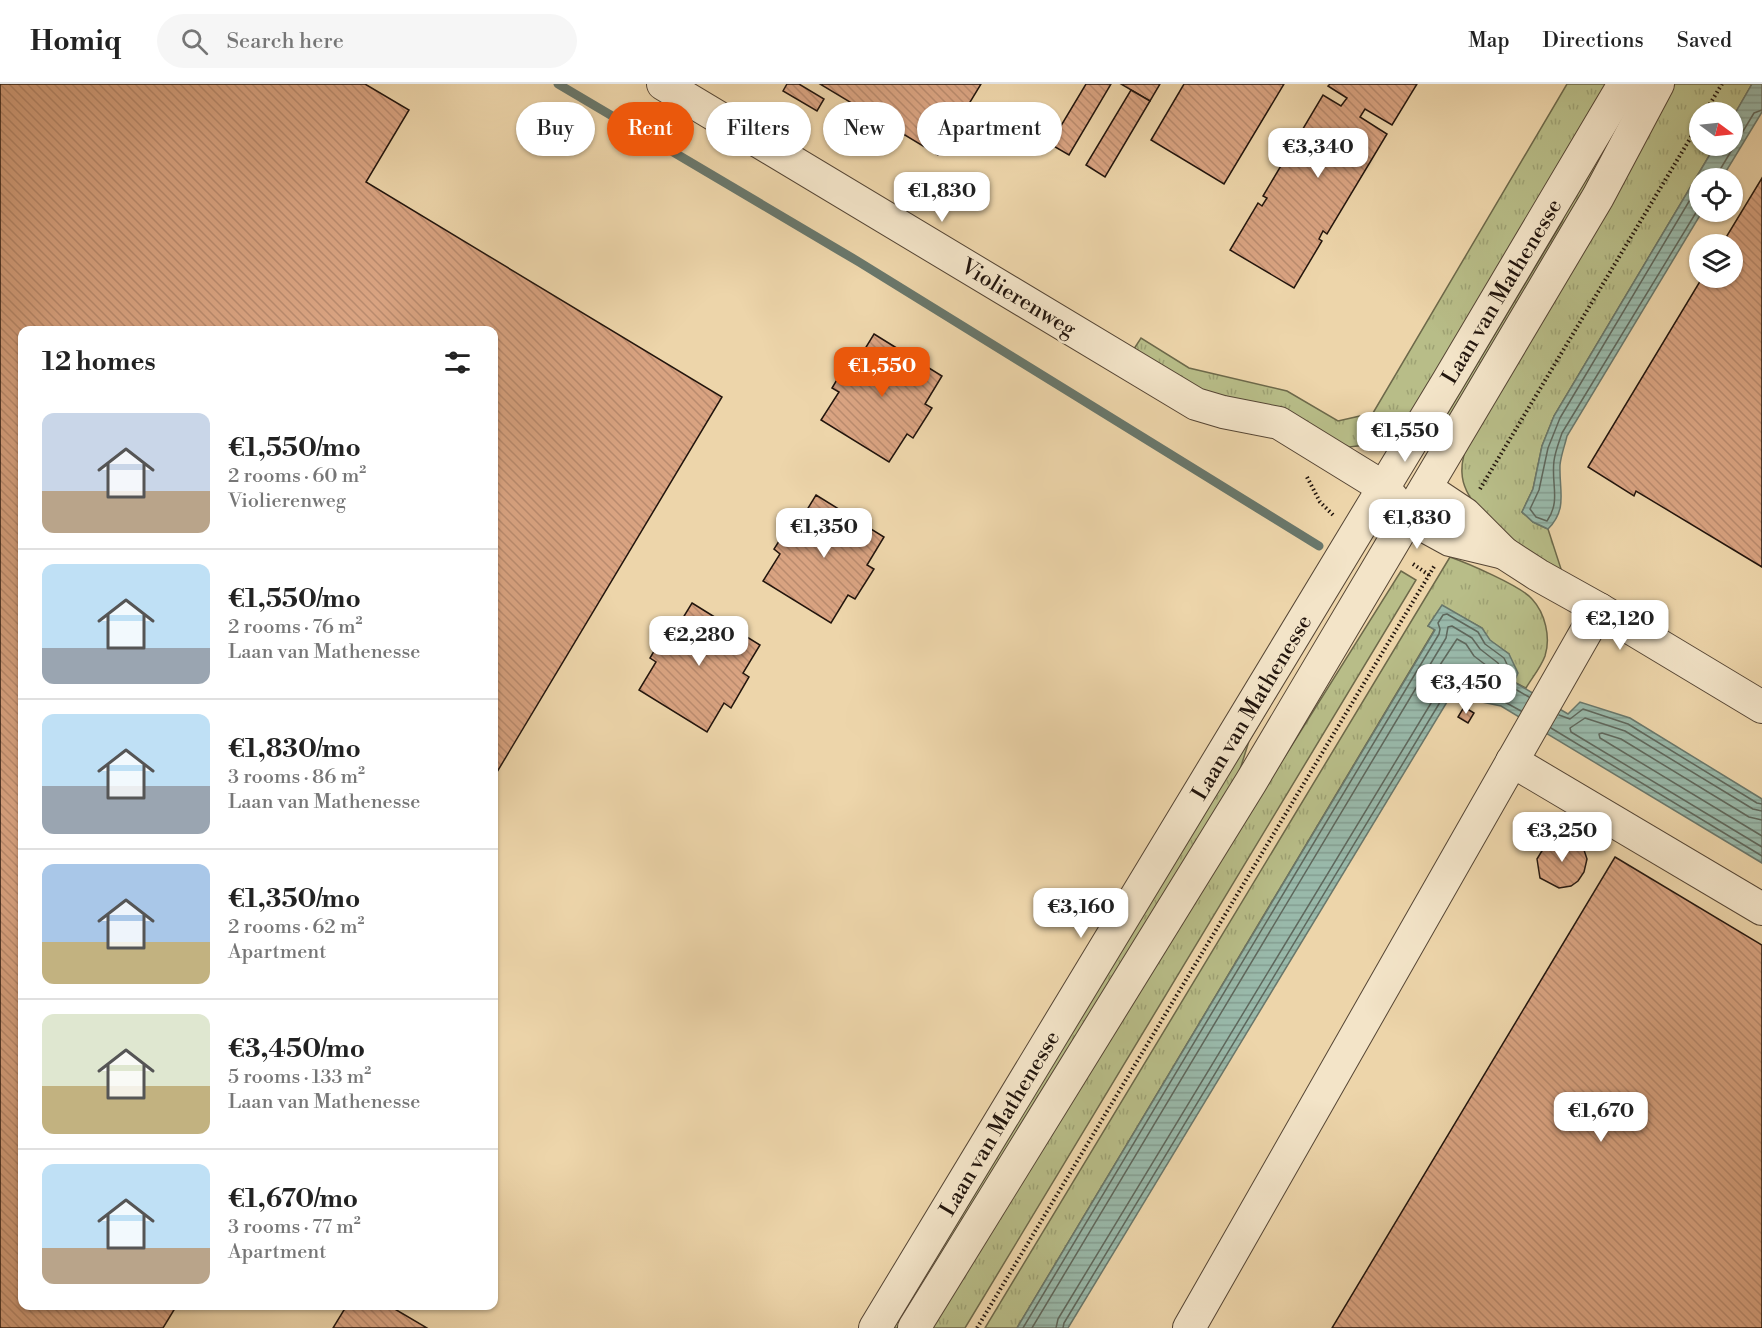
<!DOCTYPE html>
<html lang="en">
<head>
<meta charset="utf-8">
<style>
	:root { --surface:#fff; --page:#f6f6f6; --text:#222; --muted:#767676; --line:#e0e0e0; --accent:#ea580c }
	body { margin:0; font-family:"Libre Bodoni",serif; background:var(--page); color:var(--text); height:100vh; display:flex; flex-direction:column; font-size:22px; white-space:nowrap }
	* { box-sizing:border-box; margin:0 }
	p { font-size:20px; color:var(--muted) }
	.icon { flex:none; width:33px; height:33px; fill:none; stroke:currentColor; stroke-width:2; stroke-linecap:round; stroke-linejoin:round }
	.map { position:relative; flex:1; overflow:hidden }
	.details { position:absolute; left:18px; top:242px; width:480px; height:984px; display:flex; flex-direction:column; background:var(--surface); border-radius:12px; box-shadow:0 2px 4px #0004 }
	.details>* { flex:none }
	.top-card { position:absolute; left:516px; top:18px; width:570px; height:54px; display:flex; gap:12px }
	.needle { width:39px; rotate:105deg }
	.tools { position:absolute; left:1689px; top:18px; display:grid; gap:12px }
	.tools a { display:grid; place-items:center; width:54px; height:54px; border-radius:50%; background:var(--surface); box-shadow:0 2px 4px #0004; font-size:30px }
	.price { position:absolute; translate:-50% -51px; padding:0 14px; border-radius:12px; background:#fff; color:#222; font-size:20px; line-height:39px; filter:drop-shadow(0 2px 3px #0008) }
	.price::after { content:''; position:absolute; left:50%; top:36px; width:18px; height:14px; margin-left:-9px; background:inherit; clip-path:polygon(0 0,100% 0,50% 100%) }
	.price.on { background:var(--accent); color:#fff }
	ul { padding:0; list-style:none }
	li { display:flex; align-items:center; gap:18px; height:150px; padding:0 24px }
	li+li { border-top:2px solid var(--line) }
	li span { display:grid; place-items:center; flex:none; width:168px; height:120px; border-radius:12px; color:#555 }
	li>.icon { margin-inline-start:auto }
	span .icon { width:72px; height:72px; fill:#fffc; stroke-width:1 }
	li b { font-size:26px }
	h2 { display:flex; justify-content:space-between; align-items:center; height:72px; padding:0 24px; font-size:26px }
	.pill { padding:0 21px; border-radius:27px; background:var(--surface); box-shadow:0 2px 4px #0004; font-size:21px; line-height:54px }
	.pill.on { background:var(--accent); color:#fff }
	header { display:flex; align-items:center; gap:36px; box-sizing:border-box; height:84px; padding:0 30px; background:var(--surface); border-bottom:2px solid var(--line) }
	header strong { font-size:28px }
	nav { display:flex; gap:33px; margin-inline-start:auto; font-size:21px }
	.search { width:420px; height:54px; background:var(--page); display:flex; align-items:center; gap:15px; box-sizing:border-box; padding:0 21px; border-radius:33px; color:var(--muted); font-size:22px }
	.map>svg:first-child { display:block }
	.grass { fill:url(#grass-tufts); stroke:#6d694a; stroke-width:1.5 }
	.water { fill:url(#water-rules); stroke:#69776b; stroke-width:1.5 }
	.lines { fill:none; stroke-linecap:round; stroke-linejoin:round }
	.shore { stroke:#5e675c; stroke-width:1.5 }
	.stream { stroke:#69776b; stroke-width:9 }
	.building { fill:url(#building-back-hatch); stroke:#22150d; stroke-width:1.5 }
	.minor-casing { stroke:#554534; stroke-width:34 }
	.path { stroke:#22150d; stroke-width:4; stroke-dasharray:1.5 3; stroke-linecap:butt }
	.minor { stroke:#f3e4c8; stroke-width:32 }
	.labels { text-anchor:middle; stroke-width:5; stroke-linejoin:round; paint-order:stroke }
	.street-label { font-size:22px; fill:#22150d; stroke:#f3e4c8 }
</style>
</head>
<body>
<header>
<strong>Homiq</strong>
<div class="search"><svg class="icon" aria-label="search" viewBox="0 0 24 24"><circle cx="10" cy="10" r="6"/><path d="M15 15l6 6"/></svg>Search here</div>
<nav><a>Map</a><a>Directions</a><a>Saved</a></nav>
</header>
<div class="map">
<svg width="1762" height="1244" viewBox="0 0 1762 1244">
	<defs>
		<pattern id="grass-tufts" width="24" height="20" patternUnits="userSpaceOnUse" patternTransform="scale(1.5)"><rect width="24" height="20" fill="#b8bd88"/><path d="M3 7l-1-3M5 7V3M7 7l1-3M15 17l-1-3M17 17v-4M19 17l1-3" fill="none" stroke="#9ea274"/></pattern>
		<pattern id="water-rules" width="6" height="5" patternUnits="userSpaceOnUse" patternTransform="scale(1.5)"><rect width="6" height="5" fill="#99b9aa"/><path d="M0 2.5h6" fill="none" stroke="#849e91"/></pattern>
		<pattern id="building-back-hatch" width="6" height="6" patternUnits="userSpaceOnUse" patternTransform="scale(1.5)"><rect width="6" height="6" fill="#d9a381"/><path d="M-1 5l2 2M0 0l6 6M5-1l2 2" fill="none" stroke="#ba8b6e"/></pattern>
	</defs>
	<rect width="100%" height="100%" fill="#edd5aa"/>
	<filter id="stains"><feTurbulence type="fractalNoise" baseFrequency=".00333" numOctaves="4"/><feColorMatrix values="0 0 0 0 .2 0 0 0 0 .09 0 0 0 0 .02 0 0 0 .5 -.17"/></filter>
	<radialGradient id="worn" r=".72"><stop offset=".6" stop-color="#630" stop-opacity="0"/><stop offset="1" stop-color="#630" stop-opacity=".3"/></radialGradient>
	<g class="grass">
		<path d="M1567,0h45l-203,333 -12,12 -16,10 -15,6 -17,2 -23,-11 -116,-37 -80,-44 11,-17 48,30 98,23 51,30 35,-8z"/>
		<path d="M1631,0h20l-200,346 -10,-6 121,-202 20,-57z"/>
		<path d="M1673,0h79l-19,33 -1,-5h-32v34h15l-161,270 -12,30 -9,43 -11,23 11,10 15,7 15,46c-32,-19 -100,-63 -101,-102 -1,-14 5,-27 9,-40z"/>
		<path d="M1450,473c17,6 71,29 82,42 13,14 19,38 13,57 -4,11 -13,22 -19,32l-12,-6 -5,-28 -20,-14 -7,-12 -40,-22 -14,20 7,3 -418,699h-32z"/>
		<path d="M1354,480l-105,177 -18,57 -326,530h-22z"/>
		<path d="M1401,487l15,9 -451,748h-38z"/>
	</g>
	<g class="water">
		<path d="M1752,0h10v28l-40,66h-22v34h2l-135,224c-2,9 -6,19 -7,29 -1,26 8,44 -12,64l-15,-7 -11,-10 11,-23 9,-43 12,-30 161,-270h17l1,-29z"/>
		<path d="M1442,521l40,23 8,12 19,14 9,19 -4,9 54,32 12,-12 50,16 132,81v64l-261,-157 -19,-4 -19,-11 -10,1 -385,636h-51l418,-698 -7,-4z"/>
	</g>
	<g class="lines">
		<g class="shore">
			<path d="M1717,94l1,-5 36,-60 8,-3"/>
			<path d="M1700,99l-140,235 -12,30 -9,42 -9,19 6,8 11,4c14,-20 4,-37 7,-60 1,-9 5,-19 8,-28l138,-227"/>
			<path d="M1457,555l9,5 8,12 17,13 2,4 -2,6h-3l-22,-10 -28,3v-4z"/>
			<path d="M1559,631l11,4 13,-10 45,15 129,79 5,1"/>
			<path d="M1551,644l211,128"/>
			<path d="M1762,727l-9,-2 -128,-78 -40,-13 -15,10 1,4 191,115"/>
			<path d="M1762,736l-13,-3 -128,-78 -19,-6 -3,1 1,4 162,98"/>
			<path d="M1023,1244l416,-694 1,-5 -2,-6 5,-8 4,-1 31,18 7,12 19,14 7,15 -3,7 2,6 19,11"/>
			<path d="M1032,1244l414,-690 2,-11 4,-1 20,12 8,11 18,14 5,10 -2,8 1,10c-21,4 -40,-27 -60,-6l-384,634 -2,9"/>
			<path d="M1063,1244l1,-5 384,-634 5,-3 11,-1 20,11 19,5 18,10"/>
		</g>
		<path class="stream" d="M558,0l301,178 460,284"/>
	</g>
	<g class="building">
		<path d="M0,0h365l44,26 -43,72 356,215 -228,380v-447h-472v975h155l-14,23h-163z"/>
		<path d="M787,0h12l25,15 -7,12 -34,-20z"/>
		<path d="M820,0h161l-43,71z"/>
		<path d="M1086,0h25l-42,71 -19,-11z"/>
		<path d="M1121,0h39l-10,17z"/>
		<path d="M1184,0h100l-60,100 -73,-44z"/>
		<path d="M1330,0h87l-25,41 -27,-16 -5,8 27,17 -60,100 -4,-3 -4,8 3,2 -28,47 -64,-38 28,-47 4,3 5,-8 -4,-2 60,-101 18,11 6,-8 -19,-12z"/>
		<path d="M1131,6l19,11 -45,76 -19,-12z"/>
		<path d="M1762,94v389l-126,-76 -2,5 -46,-29 114,-189h30v-34h-10z"/>
		<path d="M874,250l68,42 -17,28 7,4 -19,30 -6,-4 -18,28 -68,-42 18,-28 -7,-4 18,-30 7,4z"/>
		<path d="M816,411l68,42 -17,28 7,4 -19,30 -7,-4 -17,28 -68,-42 17,-27 -6,-5 19,-30 6,4z"/>
		<path d="M692,519l68,42 -17,28 6,4 -18,31 -7,-5 -17,29 -68,-42 17,-28 -6,-4 18,-31 7,4z"/>
		<path d="M1464,623l10,6 -6,10 -10,-6z"/>
		<path d="M1562,754l8,1 13,8 4,12 -3,13 -6,9 -7,5 -12,2 -19,-10 -3,-19 11,-18z"/>
		<path d="M1615,773l147,88v383h-430z"/>
		<path d="M347,1221h41l39,23h-94z"/>
	</g>
	<g class="lines">
		<defs>
			<g id="minor">
				<path d="M663,0l533,320 27,8 56,11 104,64 25,30 42,23 54,13"/>
				<path d="M1426,404l39,26 39,39 34,22 61,34 163,98"/>
				<path d="M1512,677l250,148"/>
				<path d="M875,1244l573,-947 176,-297"/>
				<path d="M914,1244l337,-546 347,-585 60,-113"/>
				<path d="M1189,1244l410,-719"/>
			</g>
		</defs>
		<use href="#minor" class="minor-casing"/>
		<g class="path">
			<path d="M1705,28l17,-28"/>
			<path d="M1307,393l13,25 13,13"/>
			<path d="M1480,405l220,-367"/>
			<path d="M1413,480l16,11"/>
			<path d="M977,1244l458,-763"/>
		</g>
		<use href="#minor" class="minor"/>
	</g>
	<g class="labels">
		<g class="street-label">
			<text transform="translate(1501 207) rotate(-59)" y="8">Laan van Mathenesse</text>
			<text transform="translate(1019 213) rotate(31)" y="8">Violierenweg</text>
			<text transform="translate(1251 623) rotate(-59)" y="8">Laan van Mathenesse</text>
			<text transform="translate(999 1039) rotate(-59)" y="8">Laan van Mathenesse</text>
		</g>
	</g>
	<rect width="100%" height="100%" filter="url(#stains)"/>
	<rect width="100%" height="100%" fill="url(#worn)"/>
</svg>
<div class="tools">
<a><svg class="needle" viewBox="-14 -14 28 28"><path d="M0-13l5 13h-10z" fill="#e53935"/><path d="M0 13l5-13h-10z" fill="#767676"/></svg></a>
<a><svg class="icon" aria-label="locate" viewBox="0 0 24 24"><circle cx="12" cy="12" r="6"/><path d="M12 2v4M12 18v4M2 12h4M18 12h4"/></svg></a>
<a><svg class="icon" aria-label="layers" viewBox="0 0 24 24"><path d="M12 4l9 5-9 5-9-5zM3 14l9 5 9-5"/></svg></a>
</div>
<b class="price" style="left:1318px;top:95px">€3,340</b>
<b class="price" style="left:942px;top:139px">€1,830</b>
<b class="price on" style="left:882px;top:314px">€1,550</b>
<b class="price" style="left:1405px;top:379px">€1,550</b>
<b class="price" style="left:1417px;top:466px">€1,830</b>
<b class="price" style="left:824px;top:475px">€1,350</b>
<b class="price" style="left:1620px;top:567px">€2,120</b>
<b class="price" style="left:699px;top:583px">€2,280</b>
<b class="price" style="left:1466px;top:631px">€3,450</b>
<b class="price" style="left:1562px;top:779px">€3,250</b>
<b class="price" style="left:1081px;top:855px">€3,160</b>
<b class="price" style="left:1601px;top:1059px">€1,670</b>
<div class="top-card">
<a class="pill">Buy</a>
<a class="pill on">Rent</a>
<a class="pill">Filters</a>
<a class="pill">New</a>
<a class="pill">Apartment</a>
</div>
<section class="details">
<h2>12 homes<svg class="icon" aria-label="filters" viewBox="0 0 24 24"><path d="M4 7h16M4 17h16"/><circle cx="9" cy="7" r="2"/><circle cx="15" cy="17" r="2"/></svg></h2>
<ul>
<li><span style="background:linear-gradient(#c9d6e8 65%,#b9a48a 0)"><svg class="icon" aria-label="home" viewBox="0 0 24 24"><path d="M3 11l9-7 9 7M6 9v11h12V9"/></svg></span><div><b>€1,550/mo</b><p>2 rooms · 60 m²</p><p>Violierenweg</p></div></li>
<li><span style="background:linear-gradient(#bfe0f5 70%,#9aa5b1 0)"><svg class="icon" aria-label="home" viewBox="0 0 24 24"><path d="M3 11l9-7 9 7M6 9v11h12V9"/></svg></span><div><b>€1,550/mo</b><p>2 rooms · 76 m²</p><p>Laan van Mathenesse</p></div></li>
<li><span style="background:linear-gradient(#bfe0f5 60%,#9aa5b1 0)"><svg class="icon" aria-label="home" viewBox="0 0 24 24"><path d="M3 11l9-7 9 7M6 9v11h12V9"/></svg></span><div><b>€1,830/mo</b><p>3 rooms · 86 m²</p><p>Laan van Mathenesse</p></div></li>
<li><span style="background:linear-gradient(#a9c7e8 65%,#c2b280 0)"><svg class="icon" aria-label="home" viewBox="0 0 24 24"><path d="M3 11l9-7 9 7M6 9v11h12V9"/></svg></span><div><b>€1,350/mo</b><p>2 rooms · 62 m²</p><p>Apartment</p></div></li>
<li><span style="background:linear-gradient(#dfe7d0 60%,#c2b280 0)"><svg class="icon" aria-label="home" viewBox="0 0 24 24"><path d="M3 11l9-7 9 7M6 9v11h12V9"/></svg></span><div><b>€3,450/mo</b><p>5 rooms · 133 m²</p><p>Laan van Mathenesse</p></div></li>
<li><span style="background:linear-gradient(#bfe0f5 70%,#b9a48a 0)"><svg class="icon" aria-label="home" viewBox="0 0 24 24"><path d="M3 11l9-7 9 7M6 9v11h12V9"/></svg></span><div><b>€1,670/mo</b><p>3 rooms · 77 m²</p><p>Apartment</p></div></li>
</ul>
</section>
</div>
</body>
</html>
